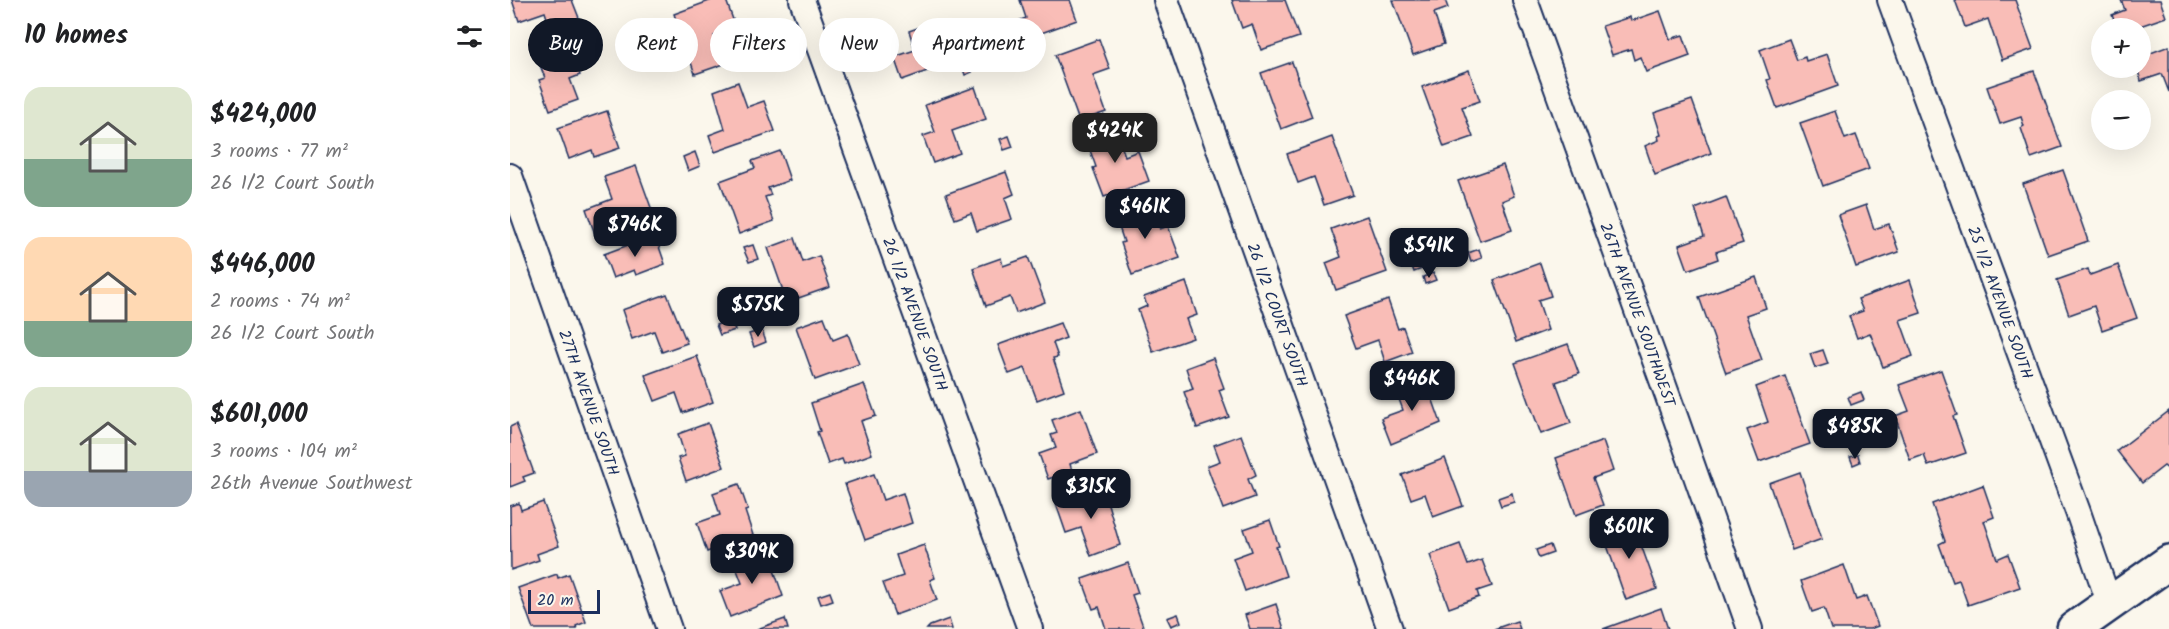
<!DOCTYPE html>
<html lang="en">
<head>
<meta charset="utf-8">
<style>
	:root { --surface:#fff; --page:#f6f6f6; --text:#202124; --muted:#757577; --accent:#111827 }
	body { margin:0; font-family:Kalam,sans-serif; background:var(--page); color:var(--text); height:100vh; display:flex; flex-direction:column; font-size:22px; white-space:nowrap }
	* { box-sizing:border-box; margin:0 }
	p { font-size:20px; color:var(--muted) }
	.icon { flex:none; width:33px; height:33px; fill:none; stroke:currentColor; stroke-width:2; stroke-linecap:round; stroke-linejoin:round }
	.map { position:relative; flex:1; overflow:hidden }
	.details { display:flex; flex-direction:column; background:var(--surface); width:510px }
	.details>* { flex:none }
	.banner { position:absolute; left:18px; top:18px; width:570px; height:54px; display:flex; gap:12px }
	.controls { position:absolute; left:1581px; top:18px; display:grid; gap:12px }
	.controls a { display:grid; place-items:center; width:60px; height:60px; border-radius:50%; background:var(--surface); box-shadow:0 6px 24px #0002; font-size:30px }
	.scale { position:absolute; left:18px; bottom:15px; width:72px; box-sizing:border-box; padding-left:6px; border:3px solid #1b2f5e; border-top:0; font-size:16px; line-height:21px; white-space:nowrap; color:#1b2f5e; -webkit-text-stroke:4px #fbf7ec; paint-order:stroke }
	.price { position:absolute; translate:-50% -51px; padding:0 14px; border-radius:12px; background:var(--accent); color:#fff; font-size:20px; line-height:39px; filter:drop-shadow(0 2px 3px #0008) }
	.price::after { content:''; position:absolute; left:50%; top:36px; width:18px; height:14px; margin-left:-9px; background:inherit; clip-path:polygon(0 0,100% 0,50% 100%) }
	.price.selected { background:#222; color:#fff }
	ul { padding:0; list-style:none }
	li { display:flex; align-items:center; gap:18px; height:150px; padding:0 24px }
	li span { display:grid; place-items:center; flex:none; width:168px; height:120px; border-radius:18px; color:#555 }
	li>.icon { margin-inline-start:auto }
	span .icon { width:72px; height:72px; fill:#fffc; stroke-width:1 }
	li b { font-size:26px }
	h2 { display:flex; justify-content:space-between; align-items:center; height:72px; padding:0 24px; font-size:26px }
	.tag { padding:0 21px; border-radius:27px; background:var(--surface); box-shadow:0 6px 24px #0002; font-size:21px; line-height:54px }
	.tag.selected { background:var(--accent); color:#fff }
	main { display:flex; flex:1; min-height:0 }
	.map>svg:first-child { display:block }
	.building { fill:#f9bdb7; stroke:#1b2f5e; stroke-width:1.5 }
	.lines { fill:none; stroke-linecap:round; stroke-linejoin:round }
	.street-casing { stroke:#1b2f5e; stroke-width:28 }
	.secondary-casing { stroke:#1b2f5e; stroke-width:38 }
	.street { stroke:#fbf7ec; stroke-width:24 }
	.secondary { stroke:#fbf7ec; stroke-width:33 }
	.labels { text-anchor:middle; stroke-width:6; stroke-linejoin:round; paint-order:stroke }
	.street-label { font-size:16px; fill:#1b2f5e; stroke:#fbf7ec }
</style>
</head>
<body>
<main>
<section class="details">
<h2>10 homes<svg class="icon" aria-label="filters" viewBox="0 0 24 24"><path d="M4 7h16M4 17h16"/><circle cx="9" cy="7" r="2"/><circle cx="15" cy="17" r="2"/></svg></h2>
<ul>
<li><span style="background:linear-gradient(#dfe7d0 60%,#7fa58c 0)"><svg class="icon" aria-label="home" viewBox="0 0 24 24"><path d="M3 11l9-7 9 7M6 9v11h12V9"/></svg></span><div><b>$424,000</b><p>3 rooms · 77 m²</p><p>26 1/2 Court South</p></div></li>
<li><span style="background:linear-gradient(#ffd9b3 70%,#7fa58c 0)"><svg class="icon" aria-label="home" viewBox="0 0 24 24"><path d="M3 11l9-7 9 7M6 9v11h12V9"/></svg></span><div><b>$446,000</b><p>2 rooms · 74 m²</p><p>26 1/2 Court South</p></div></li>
<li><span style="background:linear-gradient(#dfe7d0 70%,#9aa5b1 0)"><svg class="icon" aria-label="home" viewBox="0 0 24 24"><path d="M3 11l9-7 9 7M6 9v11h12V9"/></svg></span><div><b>$601,000</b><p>3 rooms · 104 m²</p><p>26th Avenue Southwest</p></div></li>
</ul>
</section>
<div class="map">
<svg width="1659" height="629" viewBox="0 0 1659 629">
	<rect width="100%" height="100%" fill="#fbf7ec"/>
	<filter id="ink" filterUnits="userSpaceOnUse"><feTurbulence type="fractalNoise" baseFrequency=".0167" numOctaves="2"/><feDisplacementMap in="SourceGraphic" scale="12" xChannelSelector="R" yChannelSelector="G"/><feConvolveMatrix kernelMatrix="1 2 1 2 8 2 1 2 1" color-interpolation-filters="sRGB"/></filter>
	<g filter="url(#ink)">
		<g class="building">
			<path d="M2,0h60l9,23 -29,10 -7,-21 -26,9z"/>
			<path d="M202,0h14l10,28 -22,8 10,28 -29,10 -21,-60z"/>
			<path d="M510,0h50l7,20 -55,20 -6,-18 10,-4z"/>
			<path d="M722,0h53l14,37 -38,13 -9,-26 -10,4z"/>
			<path d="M883,0h52l3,8 -14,5 10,31 -31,11z"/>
			<path d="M1445,0h60l18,49 -31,11 -14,-41 -23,8z"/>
			<path d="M1611,0h39l6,17 -32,11h-17l-5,-13 13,-5z"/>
			<path d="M1150,11l10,28 13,-4 7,21 -44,16 -6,-15 -6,3 -3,-11 -19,6 -10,-29 28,-9 1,4z"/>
			<path d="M425,22l3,10 11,-4 12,31 -59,21 -8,-23 21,-7 -6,-19z"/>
			<path d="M589,39l11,30 -17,6 13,37 -27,9 -24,-66z"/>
			<path d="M1279,39l8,21 8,-3 1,4 21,-7 11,32 -61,22 -10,-28 3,-1 -10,-29z"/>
			<path d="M1659,46v46l-7,-18 -21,7 -4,-13h3v-11z"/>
			<path d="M61,48l9,27 -10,4 8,21 -28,10 -11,-30 6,-2 -7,-18z"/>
			<path d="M782,62l20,55 -31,12 -20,-56z"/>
			<path d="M459,64l3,8 -7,3 -3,-9z"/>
			<path d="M959,70l11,31 -18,6 11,30 -29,10 -22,-60z"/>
			<path d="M1524,71l28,76 -31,11 -10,-30 3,-2 -3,-9 -21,7 -13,-37z"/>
			<path d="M228,82l9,25 17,-6 11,30 -60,21 -6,-17 16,-6 -11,-38z"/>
			<path d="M465,87l11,32 -34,12 8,22 -27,10 -10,-27 12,-4 -10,-27z"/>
			<path d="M1182,100l19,53 -56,22 -10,-29 14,-6 -1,-4 3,-1 -7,-22z"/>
			<path d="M97,111l13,37 -26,9 -2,-7 -23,9 -11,-31z"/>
			<path d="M1325,111l10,28 11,-4 13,34 -46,17 -23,-63z"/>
			<path d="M605,128l10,28 13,-5 11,30 -45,16 -11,-29 3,-1 -10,-28z"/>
			<path d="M499,136l4,11 -9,3 -4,-11z"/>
			<path d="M822,137l21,58 -29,10 -10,-28 -16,6 -11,-29z"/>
			<path d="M270,151l10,29 -22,8 3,7 -6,2 9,24 -35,13 -19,-53 35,-13 -3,-7z"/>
			<path d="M185,152l5,14 -12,5 -5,-14z"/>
			<path d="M993,165l11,31 -12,5 10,29 -32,11 -22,-60z"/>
			<path d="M126,166l17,47 -58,21 -9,-25 26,-10 -8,-22z"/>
			<path d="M1553,170l25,71 -40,14 -25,-71z"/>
			<path d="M496,172l8,22 -9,4 7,21 -35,12 -6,-18 -16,6 -9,-25z"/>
			<path d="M1216,197l17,46 -27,9 2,7 -30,11 -9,-25 25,-9 -9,-27z"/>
			<path d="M640,202l10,27 8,-3 12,32 -48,17 -11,-32 3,-1 -9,-27z"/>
			<path d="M1356,205l8,24 15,-5 10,28 -43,15 -18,-52z"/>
			<path d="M857,216l20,56 -51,18 -10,-27 15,-6 -10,-28z"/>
			<path d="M145,235l10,29 -29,11 -2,-5 -21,8 -9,-24z"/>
			<path d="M285,238l8,24 16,-6 11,31 -43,15 -19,-54z"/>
			<path d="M243,245l5,14 -9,3 -6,-14z"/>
			<path d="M969,249l3,9 -11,4 -3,-9z"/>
			<path d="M915,255l4,11 -15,6 -4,-11z"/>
			<path d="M518,257l17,45 -29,11 -6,-16 -24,9 -13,-38 28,-10 2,8z"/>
			<path d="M1030,263l11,33 -13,4 10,30 -32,12 -22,-62z"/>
			<path d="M1608,265l19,53 -35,12 -8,-24 -25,9 -12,-35 31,-11 2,6z"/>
			<path d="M923,273l3,7 -11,4 -2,-7z"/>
			<path d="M1246,277l10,31 -20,7 16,45 -36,13 -27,-76z"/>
			<path d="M1400,280l11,33 -21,7 13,36 -30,11 -13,-34 -13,5 -8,-22 14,-5 -5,-12z"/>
			<path d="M676,282l11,33 -11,4 7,19 -40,14 -15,-42 9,-4 -3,-9z"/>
			<path d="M157,294l20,49 -25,9 -8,-21 -22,8 -10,-29z"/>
			<path d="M878,300l10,29 5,-2 9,25 -27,10 -7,-22 -22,8 -12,-32z"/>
			<path d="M314,317l9,23 15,-6 11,30 -44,16 -19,-53z"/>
			<path d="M221,320l4,10 -15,5 -4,-10z"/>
			<path d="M550,323l6,15 -13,5 5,14 -5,1 11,32 -27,10 -12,-32 -16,6 -11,-29z"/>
			<path d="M252,330l4,12 -12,5 -5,-13z"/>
			<path d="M1058,344l11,30 -23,8 15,41 -30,11 -26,-71z"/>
			<path d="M1313,350l5,14 -13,4 -5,-14z"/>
			<path d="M187,356l16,46 -30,11 -7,-20 -21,8 -10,-26z"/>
			<path d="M703,358l11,30 -5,2 10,27 -32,11 -13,-36 9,-3 -7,-21z"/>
			<path d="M1431,370l16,45 -4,1 13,37 -38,13 -4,-11 -14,5 -15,-44 14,-5 -10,-26z"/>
			<path d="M1275,376l25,68 -51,18 -12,-32 21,-8 -12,-35z"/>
			<path d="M915,378l16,45 -50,21 -10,-26 22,-8 -8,-22z"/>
			<path d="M354,384l12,32 -15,5 11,33 -28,10 -2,-5 -14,5 -11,-32 3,-1 -9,-28z"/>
			<path d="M1351,392l3,8 -13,5 -3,-8z"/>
			<path d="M571,409l16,45 -27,10 2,7 -24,8 -9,-25 17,-6 -5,-13 6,-2 -5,-13z"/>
			<path d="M1659,411v59l-5,-4 -22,17 -25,-32z"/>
			<path d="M198,423l16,44 -38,14 -8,-23 7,-2 -7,-22z"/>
			<path d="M6,424l18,49 -11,4 2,4 -15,6v-60z"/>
			<path d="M731,435l15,40 -8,4 7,18 -32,12 -16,-43 13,-5 -6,-16z"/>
			<path d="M1093,441l10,30 -20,7 10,27 -27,10 -20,-57z"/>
			<path d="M1348,455l2,7 -7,3 -3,-8z"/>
			<path d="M935,458l18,48 -30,11 -8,-23 -14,5 -9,-24z"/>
			<path d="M1290,472l22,67 -30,11 -23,-67z"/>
			<path d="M364,474l9,26 20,-7 9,30 -47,17 -20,-56z"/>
			<path d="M229,484l9,26 -3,1 8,24 -46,17 -10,-29 23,-8 -7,-22z"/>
			<path d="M1473,485l11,32 -10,4 13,38 11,-5 12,33 -52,18 -9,-25 -6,2 -14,-38 6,-3 -13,-37z"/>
			<path d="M593,487l17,58 -29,11 -10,-28 -15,5 -10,-29z"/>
			<path d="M1002,493l2,9 -13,4 -3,-8z"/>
			<path d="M33,502l16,44 -22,8 2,6 -28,10 -1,-64 9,-3 2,7z"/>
			<path d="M760,520l9,26 -3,1 10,29 -41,15 -12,-33 19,-7 -8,-22z"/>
			<path d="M1122,520l25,69 -31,11 -24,-69z"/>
			<path d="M950,544l8,21 14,-5 10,26 -15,5 2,6 -30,11 -19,-53z"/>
			<path d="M414,545l11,33 -5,2 7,20 -42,15 -12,-32 20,-7 -7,-21z"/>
			<path d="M1040,545l3,8 -14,5 -3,-8z"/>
			<path d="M257,550l16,46 -53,21 -10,-26 22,-8 -8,-21z"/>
			<path d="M618,563l10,30 -6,2 12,34h-38l-7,-22 -6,2 -11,-30z"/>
			<path d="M1334,565l12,35 11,-4 11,30 -8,3h-39l-7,-21 -12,4 -11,-31z"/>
			<path d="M47,574l1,4 11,-4 17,48 -10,4 1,3h-44l-15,-41z"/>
			<path d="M320,592l3,8 -12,4 -3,-8z"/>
			<path d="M766,604l8,25h-34l-5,-14z"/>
			<path d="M1151,608l7,21h-65z"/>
			<path d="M668,614l3,8 -10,4 -4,-8z"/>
			<path d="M275,619l3,10h-31z"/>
			<path d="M439,619l3,10h-25l3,-3z"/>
			<path d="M1007,621l3,8h-26z"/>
		</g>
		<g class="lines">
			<defs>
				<g id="street">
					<path id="s1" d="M292,0l228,629"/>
					<path id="s2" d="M656,0l224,629"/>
					<path id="s3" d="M1015,0l151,419 74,210"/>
					<path id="s4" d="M1380,0l188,512 32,93"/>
					<path id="s5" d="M0,176l159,453"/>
				</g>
				<path id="secondary" d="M1564,629l95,-67"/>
			</defs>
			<use href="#street" class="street-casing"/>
			<use href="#secondary" class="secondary-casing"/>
			<use href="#street" class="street"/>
			<use href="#secondary" class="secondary"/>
		</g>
	</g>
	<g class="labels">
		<g class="street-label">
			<text dy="6" stroke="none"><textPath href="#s4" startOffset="322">25 1/2 AVENUE SOUTH</textPath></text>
			<text dy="6" stroke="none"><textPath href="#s1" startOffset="334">26 1/2 AVENUE SOUTH</textPath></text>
			<text dy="6" stroke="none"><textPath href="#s2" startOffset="334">26 1/2 COURT SOUTH</textPath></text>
			<text dy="6" stroke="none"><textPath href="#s3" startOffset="334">26TH AVENUE SOUTHWEST</textPath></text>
			<text dy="6" stroke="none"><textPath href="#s5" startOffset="240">27TH AVENUE SOUTH</textPath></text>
		</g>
	</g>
</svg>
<div class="controls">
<a>+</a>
<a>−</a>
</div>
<div class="scale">20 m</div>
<b class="price selected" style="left:605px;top:164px">$424K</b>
<b class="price" style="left:635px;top:240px">$461K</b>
<b class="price" style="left:125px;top:258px">$746K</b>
<b class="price" style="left:919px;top:279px">$541K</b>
<b class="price" style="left:248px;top:338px">$575K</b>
<b class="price" style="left:902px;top:412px">$446K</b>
<b class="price" style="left:1345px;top:460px">$485K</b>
<b class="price" style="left:581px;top:520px">$315K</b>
<b class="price" style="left:1119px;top:560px">$601K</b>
<b class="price" style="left:242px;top:585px">$309K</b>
<div class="banner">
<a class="tag selected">Buy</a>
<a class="tag">Rent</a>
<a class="tag">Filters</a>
<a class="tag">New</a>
<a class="tag">Apartment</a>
</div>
</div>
</main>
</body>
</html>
